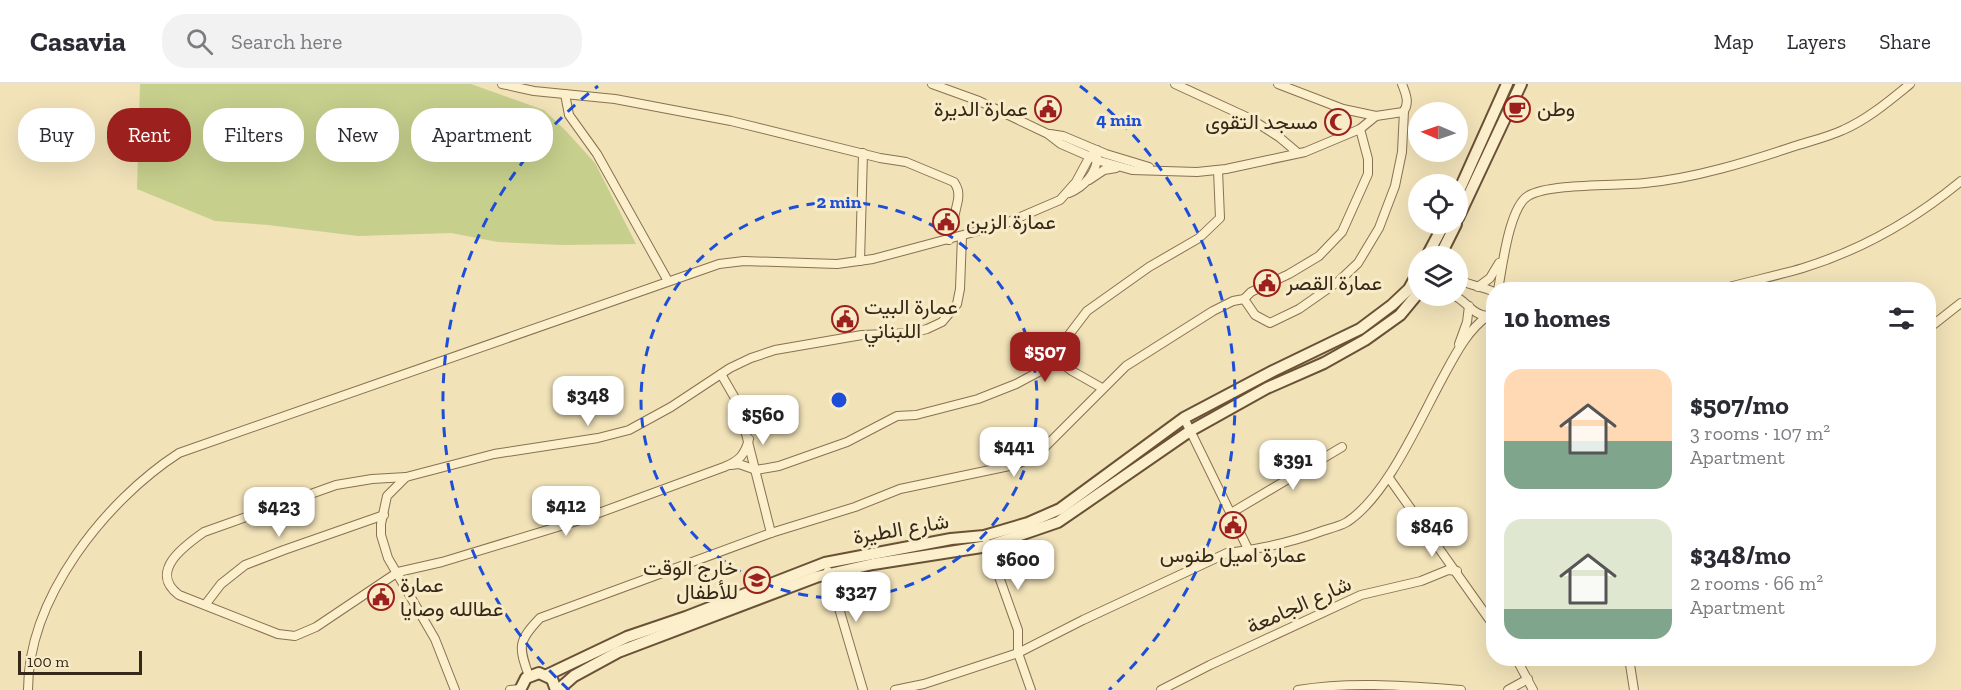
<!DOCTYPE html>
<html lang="en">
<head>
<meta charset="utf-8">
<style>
	:root { --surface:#fff; --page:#f2f2f3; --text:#2b2b33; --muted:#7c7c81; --line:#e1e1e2; --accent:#9c201d }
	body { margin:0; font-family:"Zilla Slab",Vazirmatn,serif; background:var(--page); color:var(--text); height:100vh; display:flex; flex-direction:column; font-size:22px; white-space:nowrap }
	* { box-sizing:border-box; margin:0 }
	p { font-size:20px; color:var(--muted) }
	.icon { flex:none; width:33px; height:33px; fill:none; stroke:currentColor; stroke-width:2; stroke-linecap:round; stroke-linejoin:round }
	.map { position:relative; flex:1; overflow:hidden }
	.sheet { position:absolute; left:1486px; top:198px; width:450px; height:384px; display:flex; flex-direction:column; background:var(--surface); border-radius:24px; box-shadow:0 6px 24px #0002 }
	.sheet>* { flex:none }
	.guide { position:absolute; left:18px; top:24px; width:570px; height:54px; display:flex; gap:12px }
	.needle { width:39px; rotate:272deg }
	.fabs { position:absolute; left:1408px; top:18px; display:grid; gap:12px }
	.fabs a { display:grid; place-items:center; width:60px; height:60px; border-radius:50%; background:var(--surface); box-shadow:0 6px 24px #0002; font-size:30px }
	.scale { position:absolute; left:18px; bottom:15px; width:124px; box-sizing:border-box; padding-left:6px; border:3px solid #362819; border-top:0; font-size:16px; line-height:21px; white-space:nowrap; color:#362819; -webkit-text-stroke:4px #f8ecc8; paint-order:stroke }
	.price { position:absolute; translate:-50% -51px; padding:0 14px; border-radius:12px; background:#fff; color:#222; font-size:20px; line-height:39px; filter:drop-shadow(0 2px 3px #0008) }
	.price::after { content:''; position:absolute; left:50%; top:36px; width:18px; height:14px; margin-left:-9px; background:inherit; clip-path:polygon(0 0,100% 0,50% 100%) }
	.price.current { background:var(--accent); color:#fff }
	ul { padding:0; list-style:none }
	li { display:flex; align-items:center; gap:18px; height:150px; padding:0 18px }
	li span { display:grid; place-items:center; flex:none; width:168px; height:120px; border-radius:18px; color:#555 }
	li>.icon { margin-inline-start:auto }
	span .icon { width:72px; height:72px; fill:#fffc; stroke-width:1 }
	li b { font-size:26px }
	h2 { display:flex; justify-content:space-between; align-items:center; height:72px; padding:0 18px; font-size:26px }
	.pill { padding:0 21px; border-radius:24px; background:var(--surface); box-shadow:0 6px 24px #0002; font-size:21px; line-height:54px }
	.pill.current { background:var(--accent); color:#fff }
	header { display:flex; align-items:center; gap:36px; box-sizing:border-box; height:84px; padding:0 30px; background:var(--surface); border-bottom:2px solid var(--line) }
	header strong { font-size:28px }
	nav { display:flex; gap:33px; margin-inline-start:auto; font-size:21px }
	.search { width:420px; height:54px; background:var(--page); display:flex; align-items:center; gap:15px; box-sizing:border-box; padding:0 21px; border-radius:24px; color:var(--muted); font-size:22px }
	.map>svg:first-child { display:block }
	.grass { fill:#c6cf8c }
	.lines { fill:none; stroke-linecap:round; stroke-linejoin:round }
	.minor-casing { stroke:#887152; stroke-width:10 }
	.secondary-casing { stroke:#6a5136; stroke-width:14 }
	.minor { stroke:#fcefcc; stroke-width:8 }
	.secondary { stroke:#fcefcc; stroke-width:10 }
	.ring { fill:none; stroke:#1d4ed8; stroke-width:3; stroke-dasharray:10 8 }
	.labels { text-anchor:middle; stroke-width:6; stroke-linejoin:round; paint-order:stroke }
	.poi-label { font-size:21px; fill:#362819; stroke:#f8ecc8; text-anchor:start }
	.street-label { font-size:21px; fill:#362819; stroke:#f8ecc8 }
	.centre { fill:#1d4ed8; stroke:#f8ecc8; stroke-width:3 }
	.ring-label { font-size:18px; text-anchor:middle; font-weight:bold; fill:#1d4ed8; stroke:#f8ecc8; stroke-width:6; stroke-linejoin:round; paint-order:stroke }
</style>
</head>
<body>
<header>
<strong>Casavia</strong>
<div class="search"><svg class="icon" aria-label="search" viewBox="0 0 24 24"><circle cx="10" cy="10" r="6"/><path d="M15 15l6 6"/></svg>Search here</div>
<nav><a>Map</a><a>Layers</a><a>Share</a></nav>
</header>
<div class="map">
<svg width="1961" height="606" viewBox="0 0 1961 606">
	<rect width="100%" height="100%" fill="#f1e2b8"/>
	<path class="grass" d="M140,0h331l73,26 22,21 29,32 41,81 -74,1 -64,-3 -47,-9 -93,3 -90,-11 -53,-4 -78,-32z"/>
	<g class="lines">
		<defs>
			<g id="minor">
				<path d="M502,0l32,7 81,8 116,22 149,37 26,4 48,20c4,6 5,10 4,18l-9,40"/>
				<path d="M932,0l47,17 69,33 13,10 39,17 32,9 65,2 29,-3 79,-17 55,-23 16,-13 27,-4c7,-8 3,-18 -1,-28"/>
				<path d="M1175,0l76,35 28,18 19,16"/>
				<path d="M1278,0l65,25 33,7"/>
				<path d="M565,10l4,21 28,39 71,127"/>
				<path d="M1050,50l13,2 43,18 43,13"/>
				<path d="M1089,96l15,-10 12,-2"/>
				<path d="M1069,109c15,-6 29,-21 28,-38"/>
				<path d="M860,177l3,-108"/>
				<path d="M1458,195c12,7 24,7 36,13"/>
				<path d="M1478,203l12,-9 9,-15"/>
				<path d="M1498,206c4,-21 11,-83 30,-94 21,-13 90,-10 117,-13 51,-5 102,-21 150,-37 16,-5 33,-9 48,-16 25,-11 46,-29 67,-46"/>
				<path d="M1718,206c28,-8 58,-14 85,-22 58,-18 112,-49 158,-87"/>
				<path d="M1455,212c12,6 19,20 33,20l6,-4"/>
				<path d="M1244,215l11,16 15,8 29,-14 40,-28 19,-18 21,-35 16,-42 7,-34 2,-41"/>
				<path d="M1929,244l32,-25"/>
				<path d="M1459,260l8,-22 2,-16"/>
				<path d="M1059,277l13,10 30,17"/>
				<path d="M721,290l15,26 6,18 29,115"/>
				<path d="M1184,334l65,133"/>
				<path d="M731,381l8,-1 17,6 23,-4 68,-24 50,-26 19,-1 62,-16 38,-15 43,-23 9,-25 19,-25 62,-44 50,-29 21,-20 -2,-48"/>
				<path d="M406,393l-34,2 -36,6 -132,47c-20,14 -56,40 -25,63l99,39 17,2 21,-9 82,-55 44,-10 135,-41 147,-54c15,-6 21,-12 25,-28"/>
				<path d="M1389,394l105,148"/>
				<path d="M1231,429l111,-66"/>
				<path d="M987,459l31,87v23l13,37"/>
				<path d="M828,487l35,119"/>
				<path d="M205,521l16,-21 24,-19 39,-15 100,-35"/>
				<path d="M1516,574l17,32"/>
				<path d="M1629,574l5,32"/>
				<path d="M529,592c-11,-30 -11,-35 11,-58l231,-85 84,-26 45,-18 114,-24 16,-6 15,-12 81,-81 87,-55 20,-10 11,-2 7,-7 38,-18 30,-18 23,-24 26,-58v-15l-8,-30"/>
				<path d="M28,606c0,-92 77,-189 151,-237l540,-189 25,-3 93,3 36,-5 131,-35 56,-24 16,-18 14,-26 7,-6"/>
				<path d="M455,606l-20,-51 -47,-81 -7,-23v-11l6,-28 19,-19 88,-23 104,-16 31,-8 42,-23 59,-39 21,-10 24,-8 87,-15 49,-2 16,-4 15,-7 15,-18 3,-15 2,-53"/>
				<path d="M510,606l10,-1"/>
				<path d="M895,606l29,-6 94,-31 65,-33 144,-67c34,-4 66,-11 98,-23 7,-2 15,-4 22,-8 40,-26 72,-101 95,-143 12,-22 25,-49 46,-63l6,2"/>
				<path d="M1161,606l49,-25 151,-70 60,-14 27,-11 9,1"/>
				<path d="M1298,606c53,-9 109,-4 163,0"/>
				<path d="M1508,606l20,-11"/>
			</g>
			<g id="secondary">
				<path d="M1458,109l49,-109"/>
				<path d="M1458,134l63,-134"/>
				<path d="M1427,172l17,-32"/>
				<path d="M1440,172l16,-32"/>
				<path d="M547,591l80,-38 59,-20 139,-54 126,-24 33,-3 44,-13 32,-14 124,-91 89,-47 87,-42 32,-24 17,-16 10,-18"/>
				<path d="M520,606l6,-12 13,-5 13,6 4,11"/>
				<path d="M558,606l16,-14 44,-24 198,-75 57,-13 115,-18 70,-24 132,-91 77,-43 57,-25 41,-23 35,-25 19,-23"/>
			</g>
		</defs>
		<use href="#minor" class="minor-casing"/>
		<use href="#secondary" class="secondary-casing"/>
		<use href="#minor" class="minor"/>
		<use href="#secondary" class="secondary"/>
	</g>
	<g class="ring">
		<circle cx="839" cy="316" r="198"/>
		<path d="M569 606A396 396 0 0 1 598 2M1080 2A396 396 0 0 1 1109 606"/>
	</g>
	<defs>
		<symbol id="civic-ring" viewBox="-11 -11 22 22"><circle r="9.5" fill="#f8ecc8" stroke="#9c201d" stroke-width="1.5"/><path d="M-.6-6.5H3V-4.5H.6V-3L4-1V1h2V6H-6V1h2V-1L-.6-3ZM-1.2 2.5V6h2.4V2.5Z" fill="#9c201d"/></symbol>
		<symbol id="cafe-ring" viewBox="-11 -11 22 22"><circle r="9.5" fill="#f8ecc8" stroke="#9c201d" stroke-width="1.5"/><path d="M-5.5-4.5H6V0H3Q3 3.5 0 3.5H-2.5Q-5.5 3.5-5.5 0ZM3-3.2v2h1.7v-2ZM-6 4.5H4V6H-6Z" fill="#9c201d"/></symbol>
		<symbol id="mosque-ring" viewBox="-11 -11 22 22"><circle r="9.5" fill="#f8ecc8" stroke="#9c201d" stroke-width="1.5"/><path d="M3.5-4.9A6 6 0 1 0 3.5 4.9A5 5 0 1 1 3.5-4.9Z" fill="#9c201d"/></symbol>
		<symbol id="school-ring" viewBox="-11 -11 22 22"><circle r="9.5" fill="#f8ecc8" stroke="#9c201d" stroke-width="1.5"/><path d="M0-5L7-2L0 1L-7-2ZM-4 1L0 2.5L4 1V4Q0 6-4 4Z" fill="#9c201d"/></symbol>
	</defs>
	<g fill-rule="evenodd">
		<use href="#civic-ring" x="1033" y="10" width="30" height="30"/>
		<use href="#cafe-ring" x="1502" y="10" width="30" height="30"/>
		<use href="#mosque-ring" x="1323" y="23" width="30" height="30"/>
		<use href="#civic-ring" x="931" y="123" width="30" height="30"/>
		<use href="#civic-ring" x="1252" y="184" width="30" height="30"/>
		<use href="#civic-ring" x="830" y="220" width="30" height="30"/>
		<use href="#civic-ring" x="1218" y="426" width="30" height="30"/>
		<use href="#school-ring" x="742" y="481" width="30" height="30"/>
		<use href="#civic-ring" x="366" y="498" width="30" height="30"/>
	</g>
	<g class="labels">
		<g class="poi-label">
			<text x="1028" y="32" text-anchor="end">عمارة الديرة</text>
			<text x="1537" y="32">وطن</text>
			<text x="1318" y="45" text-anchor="end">مسجد التقوى</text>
			<text x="966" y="145">عمارة الزين</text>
			<text x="1286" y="206">عمارة القصر</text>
			<text x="864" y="230">عمارة البيت<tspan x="864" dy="24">اللبناني</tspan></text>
			<text x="1233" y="478" text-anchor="middle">عمارة اميل طنوس</text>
			<text x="738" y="491" text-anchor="end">خارج الوقت<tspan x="738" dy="24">للأطفال</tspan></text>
			<text x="400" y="508">عمارة<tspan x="400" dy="24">عطالله وصايا</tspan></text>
		</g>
		<g class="street-label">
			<text transform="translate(901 445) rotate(-10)" y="7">شارع الطيرة</text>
			<text transform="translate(1299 521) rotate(-24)" y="7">شارع الجامعة</text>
		</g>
	</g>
	<circle cx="839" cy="316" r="9" class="centre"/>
	<g class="ring-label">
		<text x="1119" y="42">4 min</text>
		<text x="839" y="124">2 min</text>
	</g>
</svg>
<div class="fabs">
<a><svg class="needle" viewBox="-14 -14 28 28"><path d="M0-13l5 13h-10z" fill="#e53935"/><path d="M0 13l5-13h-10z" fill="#7c7c81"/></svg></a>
<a><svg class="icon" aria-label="locate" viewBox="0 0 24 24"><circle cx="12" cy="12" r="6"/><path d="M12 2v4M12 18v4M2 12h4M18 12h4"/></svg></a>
<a><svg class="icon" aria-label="layers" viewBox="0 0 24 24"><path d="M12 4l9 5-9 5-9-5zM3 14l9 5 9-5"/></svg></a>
</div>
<div class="scale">100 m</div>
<b class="price current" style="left:1045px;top:299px">$507</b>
<b class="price" style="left:588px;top:343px">$348</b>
<b class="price" style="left:763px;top:362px">$560</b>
<b class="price" style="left:1014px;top:394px">$441</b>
<b class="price" style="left:1293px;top:407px">$391</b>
<b class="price" style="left:566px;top:453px">$412</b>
<b class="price" style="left:279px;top:454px">$423</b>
<b class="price" style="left:1432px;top:474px">$846</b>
<b class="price" style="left:1018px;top:507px">$600</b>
<b class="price" style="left:856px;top:539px">$327</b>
<div class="guide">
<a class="pill">Buy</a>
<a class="pill current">Rent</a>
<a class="pill">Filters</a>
<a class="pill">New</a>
<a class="pill">Apartment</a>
</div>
<section class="sheet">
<h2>10 homes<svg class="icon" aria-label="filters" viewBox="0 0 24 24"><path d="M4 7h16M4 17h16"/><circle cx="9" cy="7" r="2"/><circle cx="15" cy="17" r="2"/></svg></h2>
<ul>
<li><span style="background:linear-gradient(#ffd9b3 60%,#7fa58c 0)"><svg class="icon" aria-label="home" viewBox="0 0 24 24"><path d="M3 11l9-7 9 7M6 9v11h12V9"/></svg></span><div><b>$507/mo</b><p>3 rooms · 107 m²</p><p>Apartment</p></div></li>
<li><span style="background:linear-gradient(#dfe7d0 75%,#7fa58c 0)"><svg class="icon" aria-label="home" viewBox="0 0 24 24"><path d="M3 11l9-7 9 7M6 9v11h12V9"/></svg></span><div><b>$348/mo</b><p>2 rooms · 66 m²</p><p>Apartment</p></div></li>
</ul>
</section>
</div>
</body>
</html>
